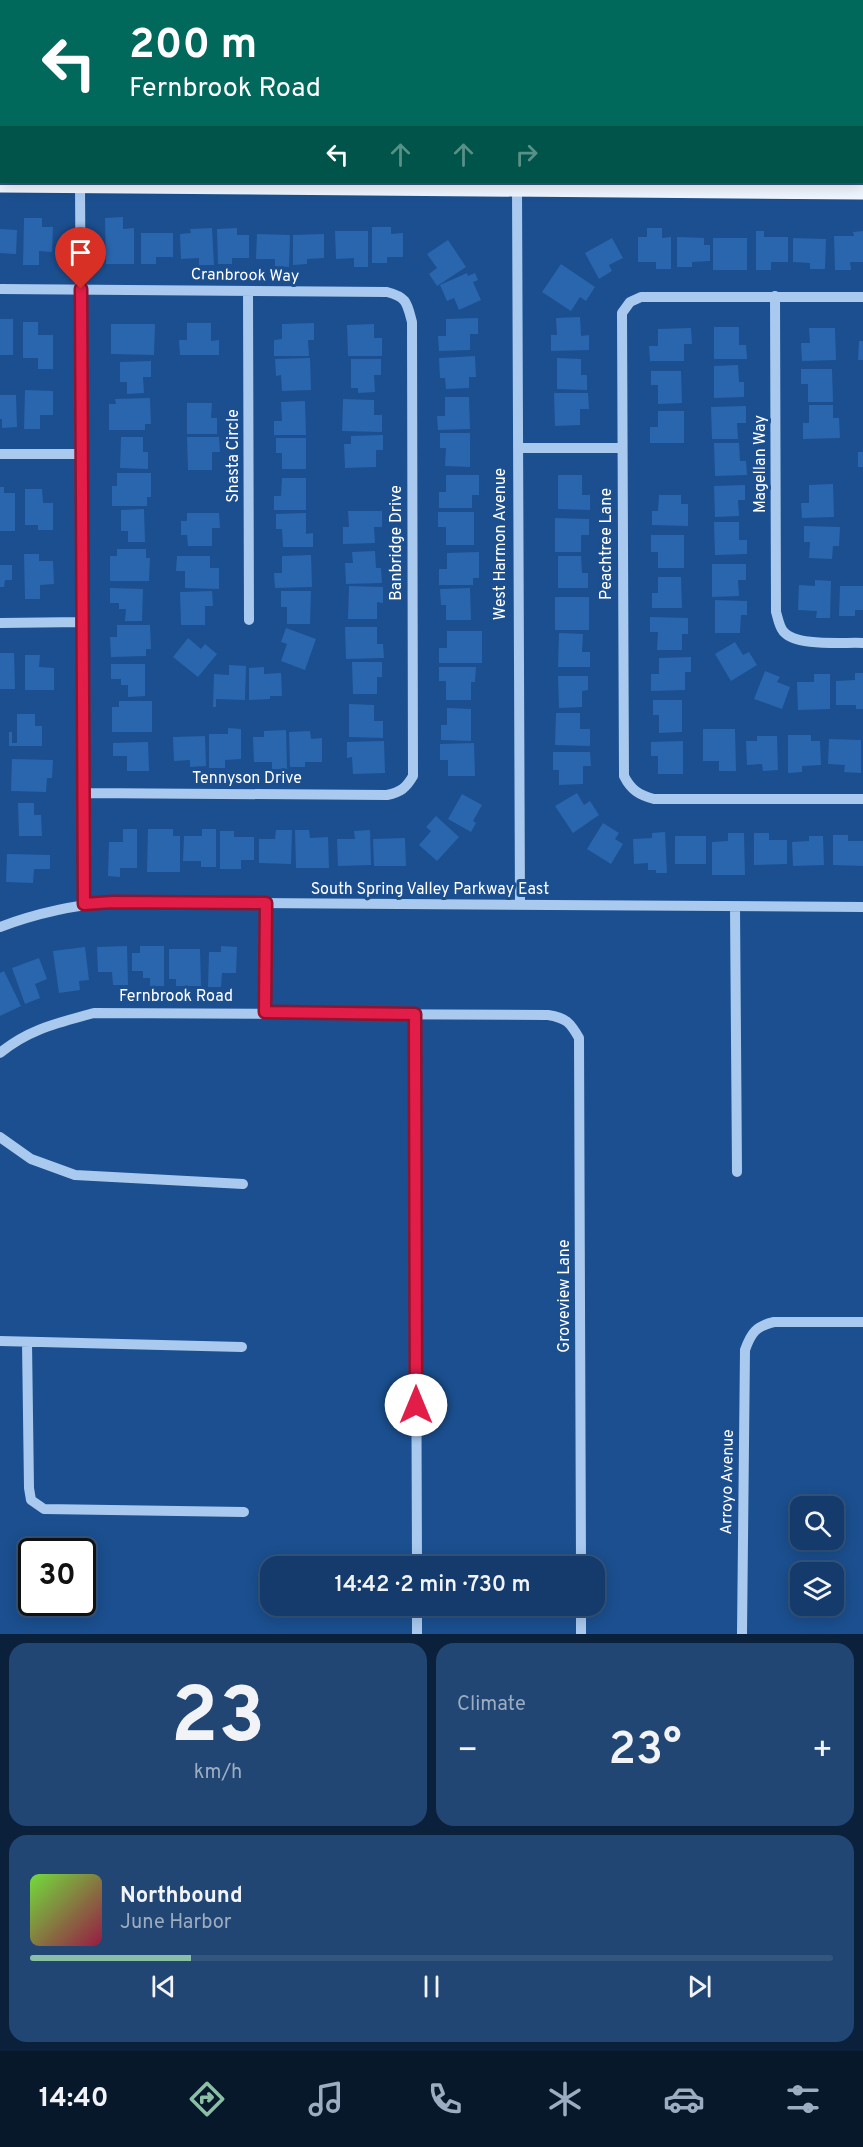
<!DOCTYPE html>
<html lang="en">
<head>
<meta charset="utf-8">
<style>
	body { margin:0; font-family:Overpass,sans-serif; background:#214673; color:#f1f3f6; height:100vh; display:flex; flex-direction:column; font-size:22px; white-space:nowrap }
	* { box-sizing:border-box; margin:0 }
	p { font-size:20px; color:#9dadc1 }
	.icon { flex:none; width:33px; height:33px; fill:none; stroke:currentColor; stroke-width:2; stroke-linecap:round; stroke-linejoin:round }
	.map { position:relative; height:1634px; overflow:hidden }
	.details { display:flex; flex-direction:column; gap:9px; padding:9px; background:#0b203b; flex:1 }
	.details>* { flex:none }
	.guide { position:absolute; left:0px; top:0px; width:864px; height:183px; box-shadow:0 3px 15px #0003,0 0 0 2px #33557e; background:#00695c; color:#fff; overflow:hidden }
	.buttons { position:absolute; left:790px; top:1496px; display:grid; gap:12px }
	.buttons a { display:grid; place-items:center; width:54px; height:54px; border-radius:12px; background:#143b6b; box-shadow:0 3px 15px #0003,0 0 0 2px #33557e; font-size:30px }
	.speed { position:absolute; left:18px; top:1538px; display:flex; gap:12px; font-size:30px; font-weight:700; text-align:center }
	.speed>* { display:grid; place-content:center; width:78px; height:78px; border-radius:50%; background:#143b6b; box-shadow:0 3px 15px #0003,0 0 0 2px #33557e; line-height:1 }
	.speed .limit { border:3px solid #111; border-radius:9px; background:#fff; color:#111 }
	.pin { position:absolute; display:grid; place-items:center; width:51px; height:51px; color:#fff; margin:-62px -26px; border-radius:50% 50% 50% 0; rotate:-45deg; box-shadow:0 0 6px #0007 }
	.pin .icon { rotate:45deg }
	.me { position:absolute; width:66px; margin:-33px; rotate:0deg; stroke-linejoin:round; filter:drop-shadow(0 0 4px #0008) }
	.turn { display:flex; align-items:center; gap:21px; height:126px; padding:0 30px; font-size:27px }
	.turn .icon { width:78px; height:78px; stroke-width:2.5 }
	.turn b { display:block; font-size:42px; line-height:51px }
	.lanes { display:flex; align-items:center; height:57px; padding:0 30px; background:#0003; justify-content:center; gap:30px; direction:ltr }
	.lanes .off { opacity:.35 }
	.big { font-size:45px; font-weight:600; line-height:1.1 }
	.details .card { flex:1; display:flex; flex-direction:column; justify-content:center; gap:9px; min-width:0; padding:0 21px; border-radius:18px; background:#214673 }
	.details .dial { align-items:center; gap:0 }
	.dial b { font-size:78px; line-height:1 }
	.song { display:flex; align-items:center; gap:18px }
	.cover { width:72px; height:72px; border-radius:9px; background:linear-gradient(135deg,hsl(100 70% 55%),hsl(340 70% 35%)) }
	.played { height:6px; border-radius:3px; background:linear-gradient(90deg,#8abfa5 20%,#33557e 20%) }
	.keys { display:flex; justify-content:space-around; direction:ltr }
	.heat { display:flex; justify-content:space-between; align-items:center; font-size:33px; direction:ltr }
	.details .tiles { flex:1; display:grid; gap:9px; grid-template-columns:1fr 1fr }
	.card:last-child { grid-column:span 2 }
	.trip { position:absolute; left:260px; top:1556px; width:345px; height:60px; border-radius:18px; background:#143b6b; box-shadow:0 3px 15px #0003,0 0 0 2px #33557e; font-weight:600; line-height:60px; text-align:center }
	.tabs { display:flex; height:96px; justify-content:space-around; align-items:center; background:#08182b; color:#9dadc1 }
	.tabs .icon { width:42px; height:42px }
	.tabs .current { color:#8abfa5 }
	.tabs b { font-size:27px; color:#f1f3f6 }
	.map>svg:first-child { display:block }
	.building { fill:#2a66ad }
	.lines { fill:none; stroke-linecap:round; stroke-linejoin:round }
	.minor { stroke:#a9c9ee; stroke-width:10 }
	.major { stroke:#f0f6ff; stroke-width:15 }
	.route-casing { stroke:#92132f; stroke-width:15 }
	.route { stroke:#e11d48; stroke-width:10 }
	.labels { text-anchor:middle; dominant-baseline:central; stroke-width:6; stroke-linejoin:round; paint-order:stroke }
	.street-label { font-size:16px; fill:#fff; stroke:#1b4f8f }
</style>
</head>
<body>
<div class="map">
<svg width="863" height="1634" viewBox="0 0 863 1634">
	<rect width="100%" height="100%" fill="#1b4f8f"/>
	<path class="building" d="M123,217V229L134,228V264H106L105,218Z
		M24,218H42V227H53L52,252L39,251V265H23Z
		M372,227H391V234L403,233V257H387V263H372Z
		M212,228L214,265H199V258L181,259L180,234L191,233L190,229Z
		M237,228V235H249V258H232V264H218L217,229Z
		M647,228H662V238L671,237V269H656V262H638V237H647Z
		M0,229L17,230L16,254L0,253Z
		M335,231H368V267H354V258L336,259Z
		M756,231H764V237H788V262H771V270H756Z
		M863,231V262H850L851,270H835L834,236H854L853,232Z
		M141,233H173V257H156V264H141Z
		M257,234L290,235L289,267L275,266V259H256Z
		M324,234V258L307,259V264L293,265V235Z
		M677,237L704,238V245H710V261L692,262V267H677Z
		M612,238L623,258L609,265L612,271L599,279L585,253Z
		M713,238H747V270H713Z
		M793,238L826,239L825,269H810V263L793,262Z
		M448,240L466,267L437,286L429,274L437,268L427,254Z
		M561,264L595,287L586,301L580,297L571,311L542,292Z
		M467,273L468,276L475,273L478,280L473,282L481,300L459,310L454,298L447,301L440,285Z
		M580,317L581,336L589,335V350L551,351V335H557L556,318Z
		M478,318V334H470V350L439,351L438,336H446V319Z
		M0,319H13V355H0Z
		M23,322H38V335H53V369H38V358H23Z
		M187,323H211V341L219,340V355H180L179,340H187Z
		M314,323V340H308L309,356H274V340L282,339V324Z
		M111,324H155L154,355L111,354Z
		M374,324V338H382V356H348L347,325Z
		M714,327H739V345H746L747,359H714Z
		M691,328L692,344H684V361H650L649,346H658V329Z
		M809,328H835L836,360L802,361L801,343H810Z
		M859,341H863V360H858Z
		M475,356L476,377H469V388L446,389L445,378H440L439,358Z
		M310,358L311,390L282,391L281,375L276,376L275,359Z
		M557,358L581,359V375H587V390L557,389Z
		M351,359H381V375H374L375,392L358,393V388H351Z
		M151,361V377H143L144,393L127,394V382H120V362Z
		M738,365L739,382H744V397L714,398V366Z
		M801,369H832L833,402H808V384H801Z
		M651,371H681L682,403L658,404V385H651Z
		M25,390L53,391V415H40V429H24Z
		M554,393H588L589,409H580V425L555,426Z
		M0,395H16L17,427L2,428V419H0Z
		M445,397H469L470,429L438,430L437,416H445Z
		M150,398L151,424H145V430H109V404H116L115,399Z
		M343,399L374,400V415H382V432L342,431Z
		M305,401L306,435H274V421H282L281,402Z
		M187,403H212L211,418H217V434H187Z
		M809,405H833V418H839L840,438L803,439V423H809Z
		M746,406V423H737L738,439H712L711,407Z
		M658,411H684V443H650V427H658Z
		M440,433H470V467L445,466L446,448H440Z
		M383,435V450H376V467L345,468L344,444H351V436Z
		M121,437H143V452H148V469L120,468Z
		M187,437H219L220,452H212V470H188Z
		M276,438H306V469H282V453H276Z
		M714,443H739L740,461H746L747,475L715,476Z
		M858,452H863V467H858Z
		M117,473H151V497H147V506H112V486H117Z
		M446,475H479V495H472V508H439V492H446Z
		M558,475H582V495H590V510L558,509Z
		M282,478H306V510H274V496H281Z
		M833,484L834,517L802,518L801,503H809V485Z
		M745,485V500H738L739,516L715,517L714,486Z
		M0,487H4V493H15V531H0Z
		M25,489H42L43,503H53V530H38V525H25Z
		M659,495H681V504H688V526L652,525V511H658Z
		M144,509L145,542H128V531H121V510Z
		M348,511H382V527H374L375,543L343,544V527H349Z
		M438,512H474V545H446V527H438Z
		M187,513H219L220,528H212V546H188L187,535H181V521H187Z
		M306,513V534L313,533V547H283L282,529H276V514Z
		M555,518L589,519V535H581V552H555Z
		M714,522H739V540H747V554L715,555Z
		M804,526L840,527L839,546H833L832,559L809,558L810,542H804Z
		M651,535H684V568H658V552H651Z
		M117,549H146V558H150L149,581H110V556H117Z
		M375,551L376,568H381L382,583L346,584L345,563H353L352,552Z
		M479,552V578H473V585H439V569H447V553Z
		M24,554H39V561H53L54,584L40,585V599H25Z
		M311,555L312,587L275,588L274,573H282V556Z
		M177,556H210V568H219V589L185,588V571H176Z
		M558,556H581L582,573H588V588H558Z
		M712,564H746V580H738L739,596L712,597Z
		M0,565H12V580H5L4,587H0Z
		M658,577H681L682,608H652V593H658Z
		M815,580L831,581L830,618H816L817,611L798,610L799,585L815,586Z
		M349,586L383,587V603L377,602V619H348Z
		M840,586H863V610H855V616H839Z
		M110,588L143,589L142,621H125L126,609H119V603H110Z
		M470,588L471,620H446V605H441L440,589Z
		M212,591L213,606H205V625H181L180,592Z
		M281,591H311L310,624H287V607H281Z
		M555,597H589V630H555Z
		M715,600L747,601V615H741L740,633H715Z
		M650,617L688,618V634H682V650H657L658,632H650Z
		M117,625H150L151,649H146V656L111,657L110,637H117Z
		M345,627H377V644H383L384,658L346,659Z
		M286,628L316,639L305,670L281,661L287,644L281,642Z
		M447,631H482V663H439V648H447Z
		M559,633L583,634L582,652H590V667H558Z
		M188,638L201,649L205,644L217,654L198,677L173,657Z
		M735,642L743,655L749,652L757,665L731,681L715,654Z
		M0,653H14L15,689H0Z
		M25,655H40L39,667L54,668V690H25Z
		M691,657V672H685V690L651,691V674H659V658Z
		M352,662H382V677H377V694H353Z
		M111,664H145V696L128,697V685H121V679H111Z
		M229,665L246,666L245,700L216,699V707H213L214,674L229,675Z
		M264,667V674L281,673L282,696H270V699L249,700V668Z
		M439,667H476L475,682H471V700H446V681H439Z
		M765,671L780,677L777,682L790,687L782,709L754,699Z
		M855,673H863V709H856V705H836V681L855,680Z
		M814,674H830V709L798,710L797,682H814Z
		M558,676H588V690L582,691V707L559,708Z
		M653,700H682V732L659,733V715H653Z
		M119,701H152V732H112V707H119Z
		M349,704L374,705V721H383V738L349,737Z
		M447,708L471,709V741L441,740V725H447Z
		M556,713H580V729H590V746L555,745Z
		M17,714H35V726H42V746H9V732H12V743H17Z
		M228,728L241,729V759L225,760V768H209V734H228Z
		M703,729H735L736,771H719V761H703Z
		M286,730L287,769H272V762H254L253,737H264V731Z
		M310,731L311,739L322,738V762H305V767H290L289,732Z
		M788,735H811V741H820L821,765L802,766V772L788,773Z
		M205,736L206,766L190,767V760L174,761L173,737Z
		M757,736H777L778,770L763,771L762,764L747,765L746,741H757Z
		M829,739L861,740V773L844,772L845,765L828,764Z
		M384,741L385,773L353,774L352,757L347,758V742Z
		M683,741V774H658V756H651V742Z
		M148,742L149,771H127V756H113V743Z
		M474,743L475,776H448V760H440V744Z
		M553,752H590L591,766H583V784L559,785V770H553Z
		M12,759L53,760L52,778H47L46,792L11,791Z
		M577,793L584,805L590,801L599,815L573,833L555,806Z
		M462,794L482,805L473,821L476,823L471,832L448,819Z
		M18,803H34V815H41L42,836H19Z
		M436,816L459,837L437,861L419,845L431,831L426,827Z
		M603,823L619,833L615,839L623,844L611,864L587,849Z
		M123,829H137V868H120V877L108,876L109,842H123Z
		M148,829H173V836H180V872H147Z
		M202,829H216V867H201V861H183L184,836H202Z
		M276,830H292L291,864L259,863V839H275Z
		M295,830H309L310,838L328,837L329,868H296Z
		M370,830L371,865L338,866L337,839H355L354,831Z
		M220,831H234V837H254V860H241V869H220Z
		M665,832L667,873H656V870H648V863L634,864L633,839L652,838V833Z
		M728,833H744L745,875H712V842L728,841Z
		M754,833H769V840H787V864L754,865Z
		M833,835H848V841H863V866L833,865Z
		M675,836H706V864H675Z
		M809,836H823L824,865L793,866L792,842L809,841Z
		M405,838L406,866H374L373,839Z
		M7,854L50,855V869H34L33,883L6,882Z
		M127,946L128,985H113L112,972H98L97,947Z
		M140,946H164V986H150V978H143V971H132V953H140Z
		M221,946L237,947L236,973H222L221,987H208L209,952H221Z
		M85,947L89,980L79,981L80,990L59,993L53,951Z
		M169,949H200L201,986H176V979H169Z
		M39,958L47,979L35,984L40,998L25,1004L12,968Z
		M4,971L21,1006L0,1016V973Z"/>
	<g class="lines">
		<path class="minor" d="M80,0V2
			M239,0V2
			M404,0V2
			M628,0V2
			M783,0V2
			M862,75H863
			M80,182L84,904
			M517,188L520,905
			M0,289L387,292C407,297 407,303 412,322L413,776C406,788 401,792 387,795L84,793
			M248,291L249,620
			M775,296L776,612C778,618 779,626 783,631C795,647 844,642 863,643
			M863,297H641L630,302L622,313L624,776C631,790 639,795 654,799H863
			M518,448H621
			M0,454H82
			M0,623L83,622
			M735,907L737,1172
			M0,927C37,913 74,905 113,902L863,907
			M265,1012L266,903
			M415,1014L417,1566
			M0,1053C29,1029 58,1023 94,1013L548,1015C566,1018 570,1022 579,1038L581,1566
			M0,1137L31,1159L75,1175L243,1184
			M0,1341L242,1347
			M27,1342L29,1488L31,1500L44,1509L244,1512
			M417,1605V1634
			M581,1605V1634
			M742,1634L745,1350C751,1333 756,1326 774,1322H863"/>
		<path class="major" d="M516,0V2
			M0,185L863,192"/>
	</g>
	<g class="lines">
		<g class="route-casing">
			<path id="route" d="M81,289L84,904L113,902L266,903L265,1012L415,1014L416,1405"/>
		</g>
		<use href="#route" class="route"/>
	</g>
	<g class="labels">
		<g class="street-label">
			<text transform="translate(245 276) rotate(1)">Cranbrook Way</text>
			<text transform="translate(234 456) rotate(-90)">Shasta Circle</text>
			<text transform="translate(761 464) rotate(-90)">Magellan Way</text>
			<text transform="translate(397 543) rotate(-90)">Banbridge Drive</text>
			<text transform="translate(501 544) rotate(-90)">West Harmon Avenue</text>
			<text transform="translate(607 544) rotate(-90)">Peachtree Lane</text>
			<text x="247" y="779">Tennyson Drive</text>
			<text x="430" y="890">South Spring Valley Parkway East</text>
			<text x="176" y="997">Fernbrook Road</text>
			<text transform="translate(565 1296) rotate(-90)">Groveview Lane</text>
			<text transform="translate(728 1482) rotate(-89)">Arroyo Avenue</text>
		</g>
	</g>
</svg>
<div class="buttons">
<a><svg class="icon" aria-label="search" viewBox="0 0 24 24"><circle cx="10" cy="10" r="6"/><path d="M15 15l6 6"/></svg></a>
<a><svg class="icon" aria-label="layers" viewBox="0 0 24 24"><path d="M12 4l9 5-9 5-9-5zM3 14l9 5 9-5"/></svg></a>
</div>
<div class="speed"><div class="limit">30</div></div>
<div class="pin" style="left:81px;top:289px;background:#d93025"><svg class="icon" aria-label="arrive" viewBox="0 0 24 24"><path d="M6 21V4h12l-3 4 3 4H6"/></svg></div>
<svg class="me" style="left:416px;top:1405px" viewBox="-20 -20 40 40"><circle r="19" fill="#fff"/><path d="M0-13L10 11 0 6-10 11z" fill="#e11d48"/></svg>
<div class="trip">14:42 · 2 min · 730 m</div>
<div class="guide">
<div class="turn"><svg class="icon" aria-label="left" viewBox="0 0 24 24"><path d="M17 20v-9H6M10 6l-5 5 5 5"/></svg><div><b>200 m</b>Fernbrook Road</div></div>
<div class="lanes"><svg class="icon" aria-label="left" viewBox="0 0 24 24"><path d="M17 20v-9H6M10 6l-5 5 5 5"/></svg><svg class="icon off" aria-label="ahead" viewBox="0 0 24 24"><path d="M12 20V5M6 11l6-6 6 6"/></svg><svg class="icon off" aria-label="ahead" viewBox="0 0 24 24"><path d="M12 20V5M6 11l6-6 6 6"/></svg><svg class="icon off" aria-label="right" viewBox="0 0 24 24"><path d="M7 20v-9h11M14 6l5 5-5 5"/></svg></div>
</div>
</div>
<section class="details">
<div class="tiles">
<div class="card dial"><b>23</b><p>km/h</p></div>
<div class="card"><p>Climate</p>
<div class="heat"><a>−</a><b class="big">23°</b><a>+</a></div>
</div>
<div class="card">
<div class="song"><i class="cover"></i><div><b>Northbound</b><p>June Harbor</p></div></div>
<div class="played"></div>
<div class="keys"><svg class="icon" aria-label="previous" viewBox="0 0 24 24"><path d="M18 5L8 12l10 7zM5 5v14"/></svg><svg class="icon" aria-label="pause" viewBox="0 0 24 24"><path d="M8 5v14M16 5v14"/></svg><svg class="icon" aria-label="next" viewBox="0 0 24 24"><path d="M6 5l10 7-10 7zM19 5v14"/></svg></div>
</div>
</div>
</section>
<nav class="tabs">
<b>14:40</b>
<svg class="icon current" aria-label="directions" viewBox="0 0 24 24"><path d="M12 3l9 9-9 9-9-9zM9 14v-3h6M13 9l2 2-2 2"/></svg>
<svg class="icon" aria-label="music" viewBox="0 0 24 24"><path d="M9 18V5l10-2v13"/><circle cx="6" cy="18" r="3"/><circle cx="16" cy="16" r="3"/></svg>
<svg class="icon" aria-label="phone" viewBox="0 0 24 24"><path d="M5 4h4l2 5-3 2q2 4 5 5l2-3 5 2v4C11 20 4 13 5 4z"/></svg>
<svg class="icon" aria-label="climate" viewBox="0 0 24 24"><path d="M12 3v18M4 7l16 10M4 17L20 7"/></svg>
<svg class="icon" aria-label="car" viewBox="0 0 24 24"><path d="M5 17H2v-5l4-1 3-4h7l3 4 3 1v5h-3M9 17h6M6 11h13"/><circle cx="7" cy="17" r="2"/><circle cx="17" cy="17" r="2"/></svg>
<svg class="icon" aria-label="filters" viewBox="0 0 24 24"><path d="M4 7h16M4 17h16"/><circle cx="9" cy="7" r="2"/><circle cx="15" cy="17" r="2"/></svg>
</nav>
</body>
</html>
